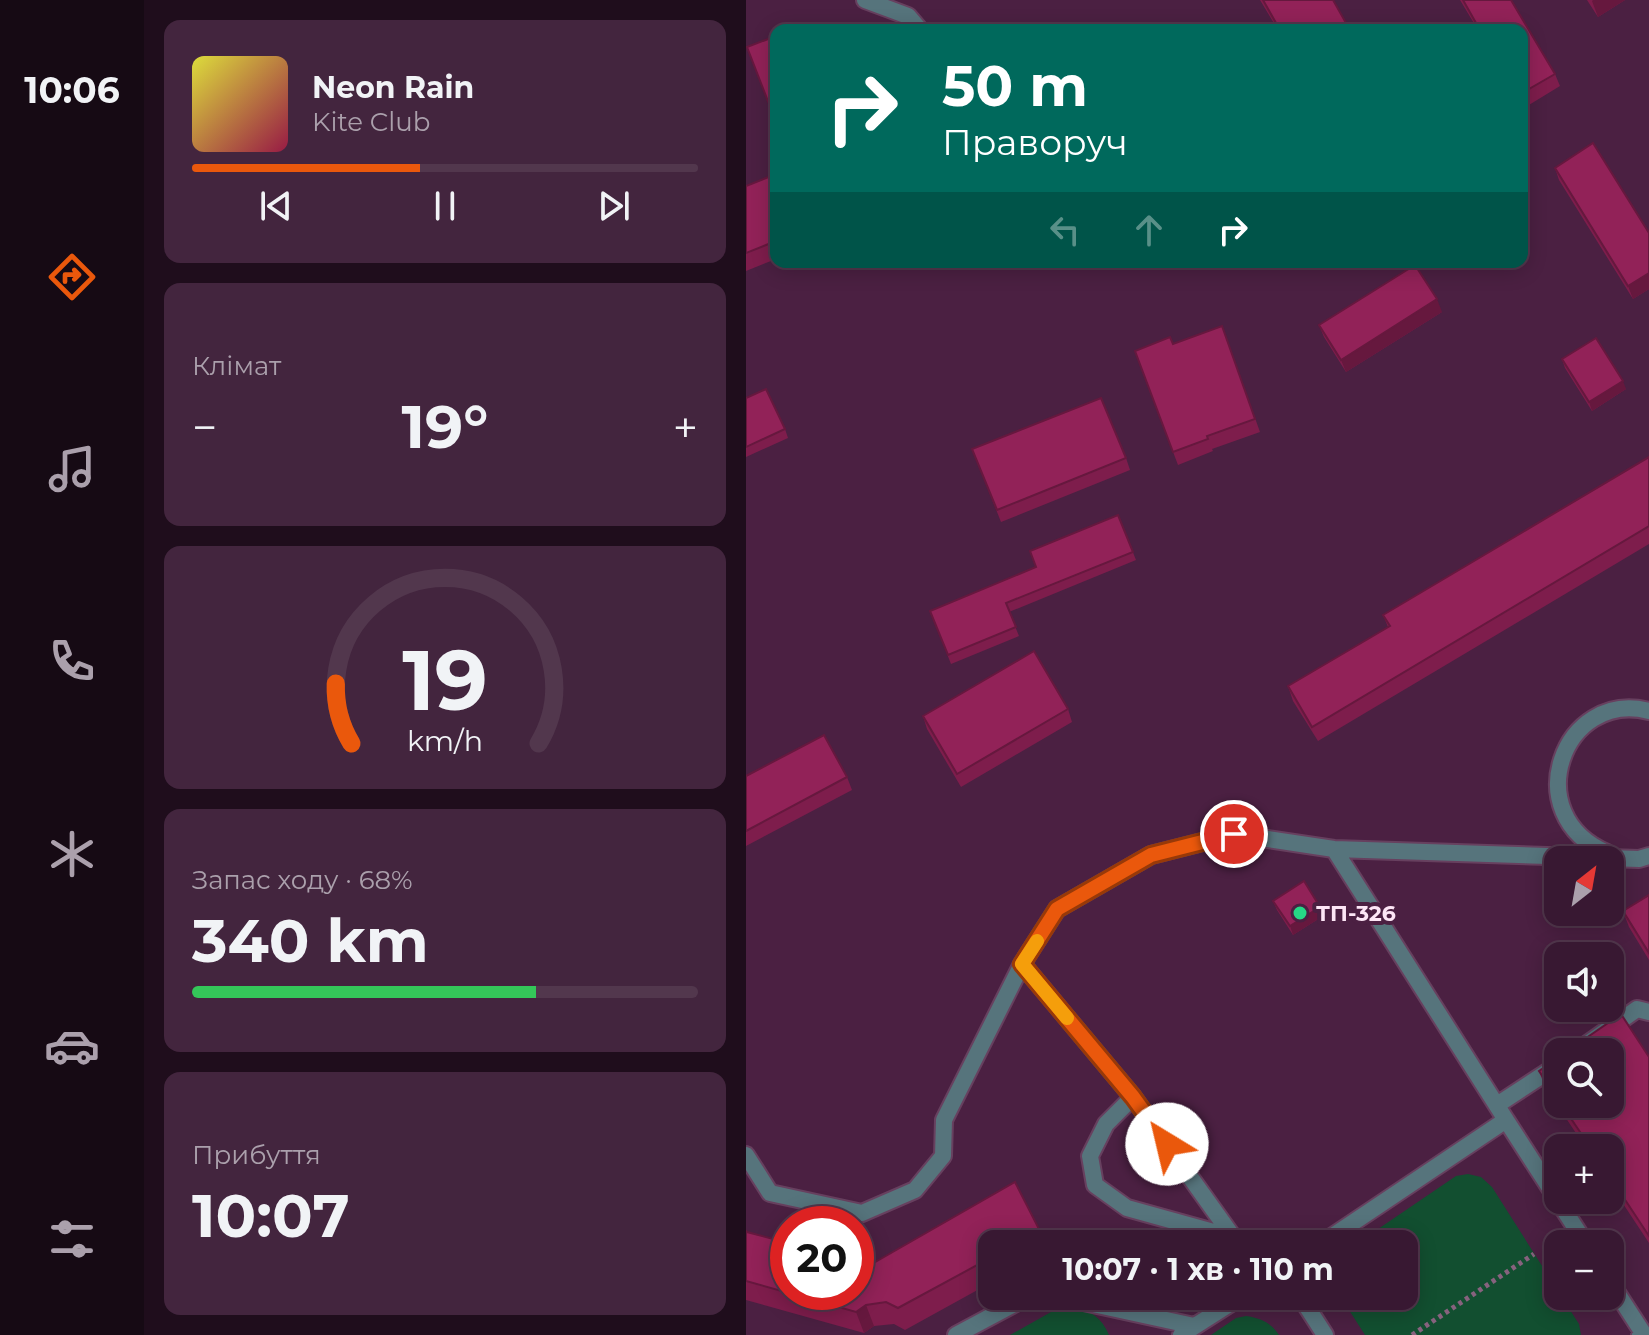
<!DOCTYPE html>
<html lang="uk">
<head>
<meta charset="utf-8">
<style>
	body { margin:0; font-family:Montserrat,sans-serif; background:#43253e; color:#f1f3f6; height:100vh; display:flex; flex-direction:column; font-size:30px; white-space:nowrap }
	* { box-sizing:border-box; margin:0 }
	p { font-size:26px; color:#aba0ac }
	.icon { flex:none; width:44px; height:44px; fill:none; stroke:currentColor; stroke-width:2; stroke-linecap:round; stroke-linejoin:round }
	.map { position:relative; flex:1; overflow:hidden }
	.drawer { display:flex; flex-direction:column; gap:20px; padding:20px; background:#1f0d1c; width:602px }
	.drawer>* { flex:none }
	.banner { position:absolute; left:24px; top:24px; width:758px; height:244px; border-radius:16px; box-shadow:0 4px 20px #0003,0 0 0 2px #52374d; background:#00695c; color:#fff; overflow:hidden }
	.needle { width:52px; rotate:31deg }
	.tools { position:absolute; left:798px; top:846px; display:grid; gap:16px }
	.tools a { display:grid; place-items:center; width:80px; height:80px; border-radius:16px; background:#381832; box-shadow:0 4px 20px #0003,0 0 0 2px #52374d; font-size:40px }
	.speed { position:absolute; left:24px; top:1206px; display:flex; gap:16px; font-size:40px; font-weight:700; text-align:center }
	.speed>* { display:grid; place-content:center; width:104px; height:104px; border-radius:50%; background:#381832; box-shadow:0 4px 20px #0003,0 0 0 2px #52374d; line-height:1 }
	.speed .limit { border:12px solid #d22; background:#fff; color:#111 }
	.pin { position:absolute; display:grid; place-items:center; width:68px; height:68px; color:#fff; margin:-34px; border:4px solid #fff; border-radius:50%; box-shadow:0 2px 8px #0007 }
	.me { position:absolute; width:88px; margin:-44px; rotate:324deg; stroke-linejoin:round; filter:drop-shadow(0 0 6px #0008) }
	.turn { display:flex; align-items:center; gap:28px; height:168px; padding:0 40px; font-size:36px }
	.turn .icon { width:104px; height:104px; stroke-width:2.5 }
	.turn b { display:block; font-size:56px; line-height:68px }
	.lanes { display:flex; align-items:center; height:76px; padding:0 40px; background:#0003; justify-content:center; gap:40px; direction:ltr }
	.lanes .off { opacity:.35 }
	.big { font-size:60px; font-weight:700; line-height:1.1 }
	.drawer .widget { flex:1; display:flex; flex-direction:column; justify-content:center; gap:12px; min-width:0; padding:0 28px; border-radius:16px; background:#43253e }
	.drawer .dial { align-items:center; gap:0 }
	.dial svg { height:208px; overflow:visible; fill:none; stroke:#52374d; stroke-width:7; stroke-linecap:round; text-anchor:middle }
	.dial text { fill:#f1f3f6; stroke:none }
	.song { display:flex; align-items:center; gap:24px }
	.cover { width:96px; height:96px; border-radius:12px; background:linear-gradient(135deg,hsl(60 70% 55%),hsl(340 70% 35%)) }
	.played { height:8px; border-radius:4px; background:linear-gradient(90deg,#ea580c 45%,#52374d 45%) }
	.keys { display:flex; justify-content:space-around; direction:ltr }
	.heat { display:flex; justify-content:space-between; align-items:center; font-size:44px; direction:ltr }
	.charge { height:12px; border-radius:6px; background:linear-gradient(90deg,#34c759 68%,#52374d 0) }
	.trip { position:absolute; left:232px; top:1230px; width:440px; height:80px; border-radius:16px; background:#381832; box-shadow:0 4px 20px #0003,0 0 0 2px #52374d; font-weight:700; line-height:80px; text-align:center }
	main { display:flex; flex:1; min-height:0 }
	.dock { display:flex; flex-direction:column; width:144px; justify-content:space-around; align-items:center; background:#160a14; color:#aba0ac }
	.dock .icon { width:56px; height:56px }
	.dock .current { color:#ea580c }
	.dock b { font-size:36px; color:#f1f3f6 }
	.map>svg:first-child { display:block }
	.green { fill:#124f30 }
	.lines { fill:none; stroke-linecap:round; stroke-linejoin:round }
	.lane-casing { stroke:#67405f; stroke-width:20 }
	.path { stroke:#87627e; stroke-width:5; stroke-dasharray:4 4; stroke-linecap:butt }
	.lane { stroke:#56747c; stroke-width:16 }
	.wall { fill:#7e1d4c }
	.shaded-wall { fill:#66183e }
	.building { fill:#922258; stroke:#66183e; stroke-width:2 }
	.route-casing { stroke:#983908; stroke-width:20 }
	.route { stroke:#ea580c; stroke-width:14 }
	.slow { stroke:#f59e0b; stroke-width:14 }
	.poi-dot { fill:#26d886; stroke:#4b2042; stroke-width:3 }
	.labels { text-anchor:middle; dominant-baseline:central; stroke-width:8; stroke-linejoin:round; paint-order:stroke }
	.poi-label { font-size:22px; font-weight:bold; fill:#fde6f6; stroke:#4b2042; text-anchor:start }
</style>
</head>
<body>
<main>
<nav class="dock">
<b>10:06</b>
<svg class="icon current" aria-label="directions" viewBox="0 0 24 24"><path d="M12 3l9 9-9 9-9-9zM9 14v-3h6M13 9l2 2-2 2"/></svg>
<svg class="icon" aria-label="music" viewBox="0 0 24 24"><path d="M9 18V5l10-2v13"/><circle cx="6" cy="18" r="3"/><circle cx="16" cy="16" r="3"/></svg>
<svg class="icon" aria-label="phone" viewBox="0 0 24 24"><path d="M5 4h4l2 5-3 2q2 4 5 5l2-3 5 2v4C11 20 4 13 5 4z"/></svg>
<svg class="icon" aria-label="climate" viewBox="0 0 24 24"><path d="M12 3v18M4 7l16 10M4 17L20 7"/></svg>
<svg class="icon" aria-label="car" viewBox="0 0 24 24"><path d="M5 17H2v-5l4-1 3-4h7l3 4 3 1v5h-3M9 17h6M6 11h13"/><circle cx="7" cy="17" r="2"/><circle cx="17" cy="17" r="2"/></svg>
<svg class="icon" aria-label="filters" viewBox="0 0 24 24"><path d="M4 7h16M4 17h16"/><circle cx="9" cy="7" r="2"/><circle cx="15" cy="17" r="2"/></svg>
</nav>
<section class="drawer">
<div class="widget">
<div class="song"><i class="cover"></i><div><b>Neon Rain</b><p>Kite Club</p></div></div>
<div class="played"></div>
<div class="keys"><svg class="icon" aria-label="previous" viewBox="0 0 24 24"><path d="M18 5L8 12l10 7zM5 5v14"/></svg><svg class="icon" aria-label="pause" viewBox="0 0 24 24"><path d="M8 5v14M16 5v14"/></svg><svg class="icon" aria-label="next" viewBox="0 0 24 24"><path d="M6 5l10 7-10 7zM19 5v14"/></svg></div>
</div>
<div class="widget"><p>Клімат</p>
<div class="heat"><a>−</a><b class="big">19°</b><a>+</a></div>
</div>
<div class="widget dial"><svg viewBox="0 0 100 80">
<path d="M14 69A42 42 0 1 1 86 69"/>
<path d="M14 69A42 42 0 0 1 8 46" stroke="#ea580c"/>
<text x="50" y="56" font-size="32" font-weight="700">19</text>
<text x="50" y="72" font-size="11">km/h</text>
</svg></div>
<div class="widget"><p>Запас ходу · 68%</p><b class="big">340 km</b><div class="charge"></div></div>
<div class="widget"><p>Прибуття</p><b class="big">10:07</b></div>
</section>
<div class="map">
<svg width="903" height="1335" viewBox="0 0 903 1335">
	<rect width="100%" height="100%" fill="#4b2042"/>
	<path class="green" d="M722,1174L735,1177L746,1187L812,1291V1296H815L833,1324L835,1335H619L594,1296H658V1244H610L710,1176Z
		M324,1306C343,1308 356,1318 363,1335H264L305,1312Z
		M500,1316C515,1318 525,1323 533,1335H465L490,1318Z"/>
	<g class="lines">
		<g class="lane-casing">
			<path id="lane" d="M119,0L162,16L174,30
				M588,849L760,1120
				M861,853C771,815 817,689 903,711
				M276,964L387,1097L492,1244
				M830,1052L891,1009L903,1012
				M387,1097L360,1124L344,1156L349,1185L381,1208L489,1238
				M751,1105L812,1065
				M0,1155L24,1193L116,1213L169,1190L197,1156L198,1120L276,964L311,909L405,855L488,834L588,849L893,859L903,856
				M575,1244L760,1120L840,1244
				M864,1282L897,1333L894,1335
				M310,1296L448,1326
				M554,1296L579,1335
				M210,1335L283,1296
				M435,1335L496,1296"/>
		</g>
		<path class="path" d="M666,1335L788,1254"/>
		<use href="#lane" class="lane"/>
	</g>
	<path class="wall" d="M514,0H587L604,30H532Z
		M714,0H765L809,74L814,86L778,108L776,105V30H732Z
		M841,0H879L852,17Z
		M809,168L903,233V289L887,299L813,180Z
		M30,174V259L0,271V186Z
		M696,312L600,372L578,337L573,325Z
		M476,326L514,432L466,449L467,451L432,465L389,351L427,344Z
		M816,359L880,389L846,411L819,368Z
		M0,398L39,429L42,438L0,457Z
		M226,449L380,458L384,470L255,522Z
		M903,457V544L572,741L547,701L542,686L642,627L637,615Z
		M372,515L390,560L263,612L273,636L205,664L184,611L290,567Z
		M322,709L326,722L215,787L181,729L177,716Z
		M0,776L101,777L106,790L0,846Z
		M903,895V960L883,927L877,911Z
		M527,901L577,916L547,935L531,910Z
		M903,1057V1243L864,1184V1148H840L799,1087L793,1071L812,1058V1104H864Z
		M0,1231L1,1232L124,1265L294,1231L298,1244H246V1282L159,1330L148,1324L128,1326L118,1333L0,1300Z"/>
	<path class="shaded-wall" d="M847,0H879L852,17L846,1Z
		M903,273V289L887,299L882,286Z
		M691,299L696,312L600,372L595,360Z
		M877,381L880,389L846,411L843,402Z
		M574,907L577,916L547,935L544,926Z
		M120,1305L128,1326L118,1333L110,1312Z"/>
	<path class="building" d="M517,0H587L604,30H534Z
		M717,0H765L809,74L776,93V30H734Z
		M30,36V122L1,47Z
		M847,143L903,233V273L882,286L809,168Z
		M30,174V241L0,253V186Z
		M669,265L691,299L595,360L573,325Z
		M476,326L509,419L461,436L462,439L427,452L389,351L424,337L427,344Z
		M850,338L877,381L843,402L816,359Z
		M20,389L39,429L0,447V398Z
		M355,398L380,458L251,510L226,449Z
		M903,457V526L566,727L542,686L644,626L637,615Z
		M372,515L387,552L260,603L270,627L202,655L184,611L290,567L284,551Z
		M288,651L322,709L211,774L177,716Z
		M78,735L101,777L0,831V776Z
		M558,881L574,907L544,926L527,901Z
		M903,895V953L877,911Z
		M875,1014L903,1057V1236L864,1177V1148H845L815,1104H864V1052H820Z
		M812,1058V1099L793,1071Z
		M269,1182L294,1231L269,1244H246V1257L152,1308L140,1302L120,1305L110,1312L0,1281V1231L1,1232L42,1243V1292H110V1261L124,1265Z"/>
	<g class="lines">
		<g class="route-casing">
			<path id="route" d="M421,1144L387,1097L276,964L311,909L405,855L488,834"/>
		</g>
		<use href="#route" class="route"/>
		<path class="slow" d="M291,941L276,964L321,1018"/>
	</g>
	<circle class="poi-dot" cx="554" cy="913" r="8"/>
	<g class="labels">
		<g class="poi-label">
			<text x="570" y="913">ТП-326</text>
		</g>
	</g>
</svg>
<div class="tools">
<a><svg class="needle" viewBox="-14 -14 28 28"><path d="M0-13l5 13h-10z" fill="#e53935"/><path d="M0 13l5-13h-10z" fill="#aba0ac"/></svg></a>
<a><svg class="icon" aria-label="sound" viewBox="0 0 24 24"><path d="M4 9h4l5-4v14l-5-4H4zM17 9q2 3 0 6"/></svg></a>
<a><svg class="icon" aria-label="search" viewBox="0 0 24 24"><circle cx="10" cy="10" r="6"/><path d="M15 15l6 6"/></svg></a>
<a>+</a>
<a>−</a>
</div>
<div class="speed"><div class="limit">20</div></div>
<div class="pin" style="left:488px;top:834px;background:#d93025"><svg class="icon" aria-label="arrive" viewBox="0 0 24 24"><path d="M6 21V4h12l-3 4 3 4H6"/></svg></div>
<svg class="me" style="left:421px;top:1144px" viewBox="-20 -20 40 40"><circle r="19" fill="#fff"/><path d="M0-13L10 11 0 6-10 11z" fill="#ea580c"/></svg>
<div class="trip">10:07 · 1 хв · 110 m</div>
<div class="banner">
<div class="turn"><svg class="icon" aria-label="right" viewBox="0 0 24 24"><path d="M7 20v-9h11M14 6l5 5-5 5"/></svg><div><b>50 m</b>Праворуч</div></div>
<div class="lanes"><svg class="icon off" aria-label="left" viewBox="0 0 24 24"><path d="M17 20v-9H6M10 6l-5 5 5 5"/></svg><svg class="icon off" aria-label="ahead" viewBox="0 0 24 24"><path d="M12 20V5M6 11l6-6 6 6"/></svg><svg class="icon" aria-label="right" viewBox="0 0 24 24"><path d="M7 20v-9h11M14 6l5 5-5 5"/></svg></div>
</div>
</div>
</main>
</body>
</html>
